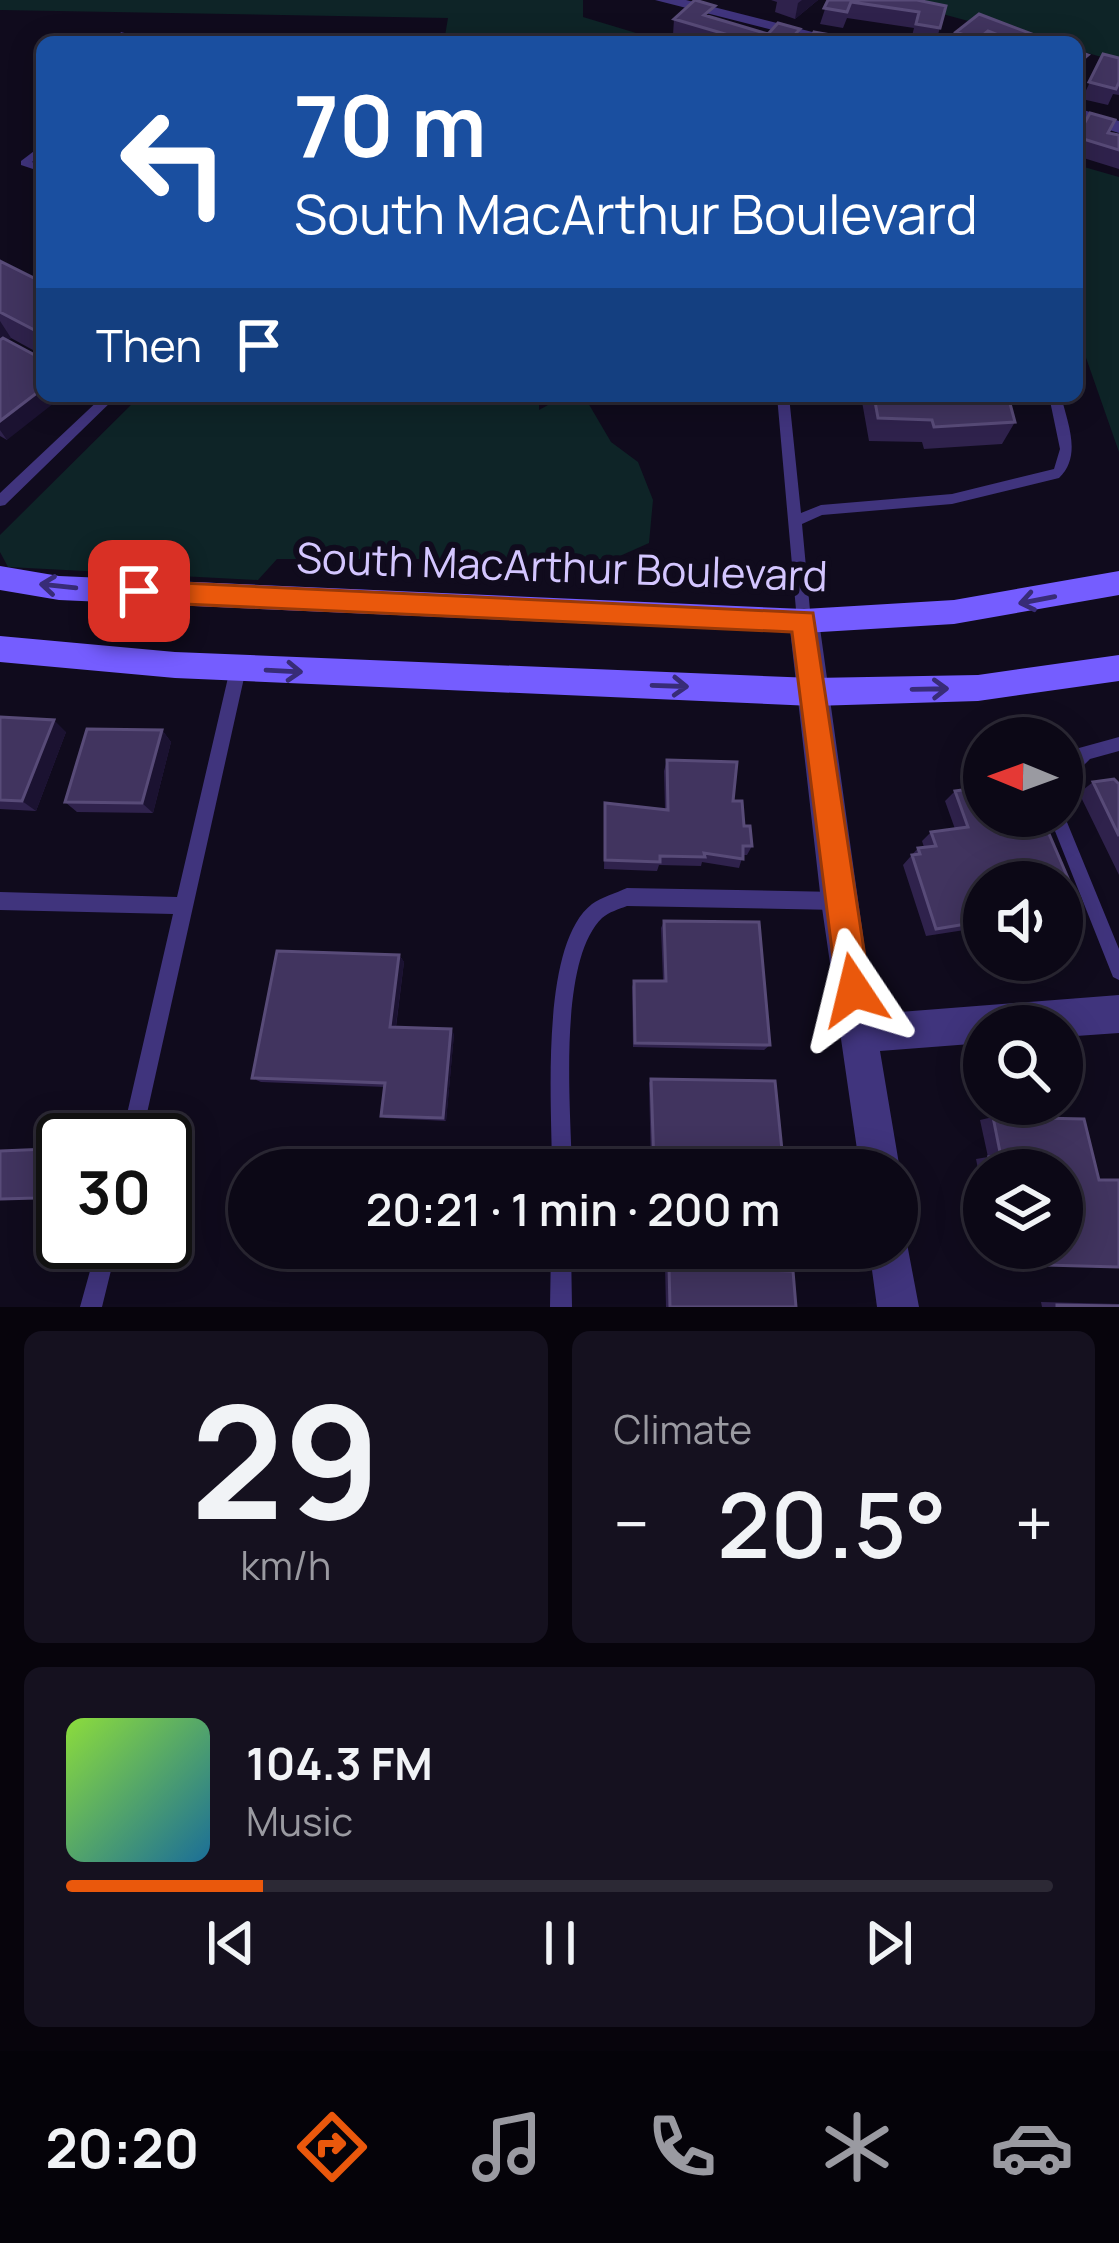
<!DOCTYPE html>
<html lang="en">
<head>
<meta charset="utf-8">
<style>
	body { margin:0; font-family:Manrope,sans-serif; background:#15111f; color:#f1f3f6; height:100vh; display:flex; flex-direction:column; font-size:45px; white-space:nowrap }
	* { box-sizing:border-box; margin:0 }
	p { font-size:39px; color:#9a9aa1 }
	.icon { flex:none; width:66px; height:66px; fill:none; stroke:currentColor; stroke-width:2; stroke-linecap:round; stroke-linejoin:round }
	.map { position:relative; height:1307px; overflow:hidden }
	.sheet { display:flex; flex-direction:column; gap:24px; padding:24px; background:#07040c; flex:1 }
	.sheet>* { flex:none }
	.hud { position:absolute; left:36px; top:36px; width:1047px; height:366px; border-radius:18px; box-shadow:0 6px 30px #0003,0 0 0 3px #2c2935; background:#1a4fa0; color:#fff; overflow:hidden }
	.needle { width:78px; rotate:271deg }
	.buttons { position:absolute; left:963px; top:717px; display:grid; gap:24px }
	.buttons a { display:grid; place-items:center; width:120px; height:120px; border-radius:50%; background:#0c0816; box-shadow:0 6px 30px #0003,0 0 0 3px #2c2935; font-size:60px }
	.speed { position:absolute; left:36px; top:1113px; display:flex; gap:24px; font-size:60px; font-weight:700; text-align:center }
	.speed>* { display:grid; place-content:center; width:156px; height:156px; border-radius:50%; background:#0c0816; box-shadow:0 6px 30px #0003,0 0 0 3px #2c2935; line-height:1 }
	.speed .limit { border:6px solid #111; border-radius:18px; background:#fff; color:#111 }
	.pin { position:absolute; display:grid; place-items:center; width:102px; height:102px; color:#fff; margin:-51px; border-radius:24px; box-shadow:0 6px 18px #0006 }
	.me { position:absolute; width:132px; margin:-66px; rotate:350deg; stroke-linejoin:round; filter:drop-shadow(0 0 9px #0008) }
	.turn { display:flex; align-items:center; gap:42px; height:252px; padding:0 60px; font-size:54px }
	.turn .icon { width:156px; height:156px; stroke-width:2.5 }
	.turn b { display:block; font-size:84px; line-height:102px }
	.then { display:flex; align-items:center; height:114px; padding:0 60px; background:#0003; gap:24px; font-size:45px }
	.big { font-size:90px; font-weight:600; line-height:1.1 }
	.sheet .tile { flex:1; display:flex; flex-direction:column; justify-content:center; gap:18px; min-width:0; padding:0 42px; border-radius:18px; background:#15111f }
	.sheet .dial { align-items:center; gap:0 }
	.dial b { font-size:156px; line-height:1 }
	.song { display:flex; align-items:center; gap:36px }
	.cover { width:144px; height:144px; border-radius:18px; background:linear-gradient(135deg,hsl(90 70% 55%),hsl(200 70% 35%)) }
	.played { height:12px; border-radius:6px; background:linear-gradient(90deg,#ea580c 20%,#2c2935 20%) }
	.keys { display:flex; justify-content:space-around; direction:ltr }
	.heat { display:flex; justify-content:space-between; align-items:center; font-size:66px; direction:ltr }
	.sheet .tiles { flex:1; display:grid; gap:24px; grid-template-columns:1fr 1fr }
	.tile:last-child { grid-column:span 2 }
	.trip { position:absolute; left:228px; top:1149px; width:690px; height:120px; border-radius:60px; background:#0c0816; box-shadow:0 6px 30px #0003,0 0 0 3px #2c2935; font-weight:600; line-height:120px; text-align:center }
	.dock { display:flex; height:192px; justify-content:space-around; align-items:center; background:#050309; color:#9a9aa1 }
	.dock .icon { width:84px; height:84px }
	.dock .on { color:#ea580c }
	.dock b { font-size:54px; color:#f1f3f6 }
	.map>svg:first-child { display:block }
	.green { fill:#0e2427 }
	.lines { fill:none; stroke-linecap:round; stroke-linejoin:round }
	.lane { fill:#40347d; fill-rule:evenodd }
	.street { fill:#40347d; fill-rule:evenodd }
	.secondary { fill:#755dff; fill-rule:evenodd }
	.wall { fill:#2f224c }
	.shaded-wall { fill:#1b1231 }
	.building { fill:#41345f; stroke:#584b78; stroke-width:3 }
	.oneway { stroke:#382c77 }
	.route { fill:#ea580c; stroke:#983908; stroke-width:3 }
	.labels { text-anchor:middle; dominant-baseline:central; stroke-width:12; stroke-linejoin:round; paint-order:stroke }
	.street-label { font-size:42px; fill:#d4c6ff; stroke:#100b1d }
</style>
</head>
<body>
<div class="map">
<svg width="1119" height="1307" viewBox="0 0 1119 1307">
	<rect width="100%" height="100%" fill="#100b1d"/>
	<path class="green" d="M0,0H583V17L666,42H444L448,18L0,10Z
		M891,0H1119V62L1077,50V42H1046Z
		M1077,165L1119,177V452L1077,332Z
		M140,396H539V410L564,396H584L611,442L638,462L653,500L649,543L613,559H277L258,580L8,567L0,552V535Z"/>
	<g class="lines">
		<path class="lane" d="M121,32L128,34L125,42H115Z
			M419,34L423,37V42H413L416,35Z
			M42,145V153L32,162L42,166V172L21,165V161Z
			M103,396H117L5,505L0,506V493Z
			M777,396H789L801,513L821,505L952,494L1054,469L1060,449L1049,396H1061C1068,424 1082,456 1059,478L952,504L822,515L802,524L811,621L809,625H799L797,621Z
			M238,662L243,664L246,669L141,1140H121L173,914L0,910V892L177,897L230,669L233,664Z
			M1119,737V751L1090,759L1068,781L1062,783V765L1079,748Z
			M1062,810L1119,949V980L1113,977L1049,816H1062Z
			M627,888L838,892L844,895L847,901L844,907L838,910L627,906C619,909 609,912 602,918C557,962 571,1110 572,1170H552C552,1108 539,945 592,904C602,897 616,893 627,888Z
			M98,1242H118L102,1307H80Z
			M551,1248H571L572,1307H550Z"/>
		<path class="street" d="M655,0H686L852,42H820Z
			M1077,108L1119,121V133L1077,120Z
			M804,609L814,612L819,621L874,1014L1119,995V1033L1062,1037V1026H984V1043L880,1051L900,1170L897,1177V1170H860L821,901L789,621L794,612Z
			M897,1230L905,1233L919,1307H877L869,1248H897Z"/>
		<path class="secondary" d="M0,566L59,576L804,609L954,600L1119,571V595L954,624L804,633L59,600L0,590Z
			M0,636L175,652L813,678L978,675L1119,655V681L978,701L813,706L175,678L0,662Z"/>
	</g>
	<path class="wall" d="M771,0H818L795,19L775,12L777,2Z
		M828,0L946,6L936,42H923L911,40L914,28L847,18L843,28L820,24Z
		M979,14L1053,42H952L956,32Z
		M713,18L768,34L800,29L797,42H695L673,35L674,19Z
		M1103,54L1119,58V95L1113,94L1108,105L1082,99Z
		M1108,133L1119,150V169L1077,156V137Z
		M0,261L40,281L42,280V355L11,338L8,340L7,440L0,436Z
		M861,396H874L1015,422L1002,444L924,449L922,442L869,441Z
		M0,717L66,732L36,811L0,809Z
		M162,730L171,742L153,813L77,812L65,802Z
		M667,760L733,801L752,846L747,855H743L739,868L702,862L701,866L659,865L657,871L604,869L605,803L665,809L664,771Z
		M1093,782L1119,784V875L1079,793Z
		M984,787V816H1012L1018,831L1046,827L1080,906L1062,915V882H984V927L926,936L903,865L918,848L924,847L922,841L931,832L955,829L945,801L955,791Z
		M664,921L770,1045L764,1050L633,1047L632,987L634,981H663L661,928Z
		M399,955L404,962L396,1027L454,1034L446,1121L386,1118L381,1116L385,1087L261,1082L252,1078Z
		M651,1079L784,1170H623L625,1165H651L649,1083Z
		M993,1117L1084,1119L1099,1180H1119V1267L996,1263L993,1248H1062V1170H984V1199L976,1159L988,1157L980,1120Z
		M665,1265L785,1269L793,1271L796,1307H666Z
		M1041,1302L1119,1304V1307H1042Z"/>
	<path class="shaded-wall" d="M802,0H818L795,19L798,3Z
		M1088,55L1081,71L1077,74V64Z
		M0,321L11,338L0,346Z
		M42,389V396H63L7,440L0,430V421Z
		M54,720L66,732L36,811L22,801Z
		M162,730L171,742L153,813L142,803Z
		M399,955L404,962L395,1032L390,1027Z
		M451,1029L454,1034L446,1121L443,1118Z
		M47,1149L62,1151L52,1199L36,1198Z"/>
	<path class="building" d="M695,0L715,6L704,15L768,34L778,23L800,29L788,42H752L674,19Z
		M828,0H917L946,6L940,28L916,24L919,12L851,2L847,12L824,8Z
		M979,14L1053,42H1016L988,31L977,40L956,32Z
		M814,32L836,36L834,42H809Z
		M1077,51L1088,55L1077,64Z
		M1103,54L1119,58V82L1116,89L1089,82Z
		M1090,113L1115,120L1108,133L1119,135V150L1077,137Z
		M0,261L40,281L42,280V334L0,312Z
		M3,338L42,359V389L0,421V340Z
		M874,396H1008L1015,422L934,427L932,420L878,418Z
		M0,717L54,720L22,801L0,800Z
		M87,729L162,730L142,803L65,802Z
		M667,760L737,762L733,801H742L744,826H750L752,846H743V859L704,853L705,857L660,856V862L605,860V803L668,810Z
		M1114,779L1119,784V836L1093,782Z
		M984,787V816H1012L1018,831L1046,827L1080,906L1062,909V882H984V921L936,929L912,855L920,854L918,848L936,846L931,832L968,827L955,791Z
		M664,921L759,922L770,1045L635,1043L634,981H666Z
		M277,951L399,955L390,1027L451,1029L443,1118L381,1116L385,1083L252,1078Z
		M651,1079L775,1081L784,1170H625V1165H654Z
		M993,1117L1084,1119L1099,1180H1119V1267L1010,1264L1007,1248H1062V1170H992L989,1157H1001Z
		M47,1149L36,1198L0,1199V1151Z
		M669,1267L793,1271L796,1307H670Z
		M1057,1305L1119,1306V1307H1057Z"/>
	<defs><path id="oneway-shaft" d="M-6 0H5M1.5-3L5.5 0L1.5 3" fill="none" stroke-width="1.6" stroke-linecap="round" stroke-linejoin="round" transform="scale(3)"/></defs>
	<g class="oneway">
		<use href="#oneway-shaft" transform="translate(58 586) rotate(-174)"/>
		<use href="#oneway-shaft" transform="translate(1037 600) rotate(169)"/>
		<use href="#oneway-shaft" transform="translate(284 671) rotate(3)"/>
		<use href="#oneway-shaft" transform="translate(670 686) rotate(2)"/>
		<use href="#oneway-shaft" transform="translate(930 689) rotate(-1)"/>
	</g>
	<path class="route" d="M139,581L813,613L870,990L865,1001L854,1006L842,1001L837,990L792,632L139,602L126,591Z"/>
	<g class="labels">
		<g class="street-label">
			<text transform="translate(562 566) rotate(2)">South MacArthur Boulevard</text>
		</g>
	</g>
</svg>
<div class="buttons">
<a><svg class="needle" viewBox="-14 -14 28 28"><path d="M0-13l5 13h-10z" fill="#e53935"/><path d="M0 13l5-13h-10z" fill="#9a9aa1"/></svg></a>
<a><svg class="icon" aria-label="sound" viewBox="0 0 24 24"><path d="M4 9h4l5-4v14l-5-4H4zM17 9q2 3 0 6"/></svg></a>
<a><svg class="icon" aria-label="search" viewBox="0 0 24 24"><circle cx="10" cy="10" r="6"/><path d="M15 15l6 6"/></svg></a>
<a><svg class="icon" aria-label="layers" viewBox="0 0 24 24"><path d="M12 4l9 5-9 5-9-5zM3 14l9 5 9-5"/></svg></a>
</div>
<div class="speed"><div class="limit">30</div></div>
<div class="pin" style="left:139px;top:591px;background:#d93025"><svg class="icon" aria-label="arrive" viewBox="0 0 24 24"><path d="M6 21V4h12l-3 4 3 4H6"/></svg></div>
<svg class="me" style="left:854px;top:990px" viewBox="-20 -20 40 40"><path d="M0-17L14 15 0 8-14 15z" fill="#ea580c" stroke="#fff" stroke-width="4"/></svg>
<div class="trip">20:21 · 1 min · 200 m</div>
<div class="hud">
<div class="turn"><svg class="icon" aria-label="left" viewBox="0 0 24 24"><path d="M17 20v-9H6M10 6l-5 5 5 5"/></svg><div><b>70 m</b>South MacArthur Boulevard</div></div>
<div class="then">Then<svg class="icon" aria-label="arrive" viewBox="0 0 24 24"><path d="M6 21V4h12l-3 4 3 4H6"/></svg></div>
</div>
</div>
<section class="sheet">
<div class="tiles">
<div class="tile dial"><b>29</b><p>km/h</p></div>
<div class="tile"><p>Climate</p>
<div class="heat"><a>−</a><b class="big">20.5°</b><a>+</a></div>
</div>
<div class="tile">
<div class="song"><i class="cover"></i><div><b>104.3 FM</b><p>Music</p></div></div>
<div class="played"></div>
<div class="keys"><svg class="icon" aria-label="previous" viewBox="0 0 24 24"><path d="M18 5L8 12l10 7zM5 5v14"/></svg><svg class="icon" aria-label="pause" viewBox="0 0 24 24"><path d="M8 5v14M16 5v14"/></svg><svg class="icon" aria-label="next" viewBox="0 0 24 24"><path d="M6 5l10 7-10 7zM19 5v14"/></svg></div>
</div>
</div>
</section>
<nav class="dock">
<b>20:20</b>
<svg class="icon on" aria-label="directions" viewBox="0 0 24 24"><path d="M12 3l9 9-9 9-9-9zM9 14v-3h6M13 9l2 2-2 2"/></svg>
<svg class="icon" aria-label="music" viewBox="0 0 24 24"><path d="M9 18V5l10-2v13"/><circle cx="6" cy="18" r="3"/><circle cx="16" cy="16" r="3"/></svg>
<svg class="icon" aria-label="phone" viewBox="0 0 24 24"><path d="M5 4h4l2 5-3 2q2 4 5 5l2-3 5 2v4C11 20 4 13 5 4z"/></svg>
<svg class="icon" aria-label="climate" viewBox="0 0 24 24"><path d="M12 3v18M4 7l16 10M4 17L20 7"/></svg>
<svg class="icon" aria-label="car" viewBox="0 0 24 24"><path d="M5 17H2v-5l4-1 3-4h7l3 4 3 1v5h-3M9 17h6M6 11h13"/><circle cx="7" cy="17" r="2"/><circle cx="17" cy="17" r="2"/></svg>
</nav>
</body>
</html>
